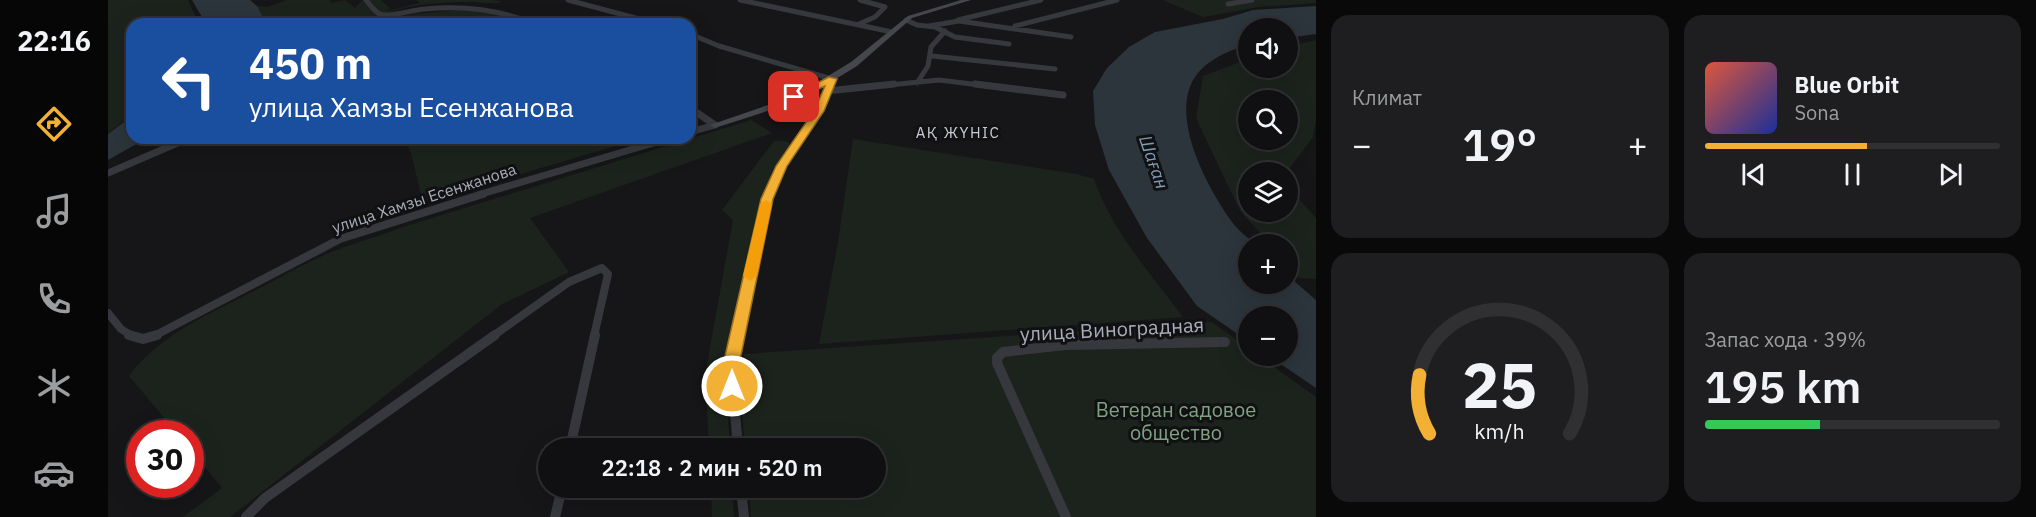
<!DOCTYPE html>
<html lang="ru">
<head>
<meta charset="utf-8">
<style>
	body { margin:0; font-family:"IBM Plex Sans",sans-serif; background:#1e1e20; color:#f1f3f6; height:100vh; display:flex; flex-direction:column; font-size:22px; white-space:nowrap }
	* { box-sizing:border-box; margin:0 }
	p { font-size:20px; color:#9c9d9f }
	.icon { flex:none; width:33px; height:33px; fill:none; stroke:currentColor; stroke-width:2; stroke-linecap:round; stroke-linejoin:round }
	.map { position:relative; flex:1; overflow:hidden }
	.side { display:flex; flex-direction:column; gap:15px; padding:15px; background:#09090a; width:720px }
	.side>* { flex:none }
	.guide { position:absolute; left:18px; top:18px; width:570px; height:126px; border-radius:18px; box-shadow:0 6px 24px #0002,0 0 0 2px #303032; background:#1a4fa0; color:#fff; overflow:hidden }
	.tools { position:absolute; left:1130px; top:18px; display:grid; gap:12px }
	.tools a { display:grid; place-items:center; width:60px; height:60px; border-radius:50%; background:#101012; box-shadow:0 6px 24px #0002,0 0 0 2px #303032; font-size:30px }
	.speed { position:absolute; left:18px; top:420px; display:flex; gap:12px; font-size:30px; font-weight:700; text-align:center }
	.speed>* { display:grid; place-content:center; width:78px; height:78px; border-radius:50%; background:#101012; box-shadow:0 6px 24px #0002,0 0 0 2px #303032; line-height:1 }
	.speed .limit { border:9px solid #d22; background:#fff; color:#111 }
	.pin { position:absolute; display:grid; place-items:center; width:51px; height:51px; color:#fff; margin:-26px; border-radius:12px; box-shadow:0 3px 9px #0006 }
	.me { position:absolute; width:66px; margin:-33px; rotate:0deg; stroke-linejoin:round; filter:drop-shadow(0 0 4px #0008) }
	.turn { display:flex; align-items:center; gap:21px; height:126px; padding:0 24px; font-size:27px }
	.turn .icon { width:78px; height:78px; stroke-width:2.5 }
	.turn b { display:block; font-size:42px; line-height:51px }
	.big { font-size:45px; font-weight:600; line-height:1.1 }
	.side .widget { flex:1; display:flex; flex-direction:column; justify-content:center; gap:9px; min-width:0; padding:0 21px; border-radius:18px; background:#1e1e20 }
	.side .dial { align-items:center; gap:0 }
	.dial svg { height:156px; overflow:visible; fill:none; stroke:#303032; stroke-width:7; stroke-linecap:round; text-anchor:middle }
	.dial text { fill:#f1f3f6; stroke:none }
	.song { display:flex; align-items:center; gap:18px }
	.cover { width:72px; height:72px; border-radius:9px; background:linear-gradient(135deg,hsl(10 70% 55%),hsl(230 70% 35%)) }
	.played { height:6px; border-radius:3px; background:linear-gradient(90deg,#f2b134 55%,#303032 55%) }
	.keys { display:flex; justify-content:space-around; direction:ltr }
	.heat { display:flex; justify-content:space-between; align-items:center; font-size:33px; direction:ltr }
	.charge { height:9px; border-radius:4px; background:linear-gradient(90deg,#34c759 39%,#303032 0) }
	.side .tiles { flex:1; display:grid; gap:15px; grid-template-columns:repeat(2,1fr) }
	.trip { position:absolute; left:430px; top:438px; width:348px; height:60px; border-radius:30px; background:#101012; box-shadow:0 6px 24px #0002,0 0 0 2px #303032; font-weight:600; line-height:60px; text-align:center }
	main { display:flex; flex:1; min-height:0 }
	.dock { display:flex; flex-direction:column; width:108px; justify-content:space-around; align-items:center; background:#060607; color:#9c9d9f }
	.dock .icon { width:42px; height:42px }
	.dock .active { color:#f2b134 }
	.dock b { font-size:27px; color:#f1f3f6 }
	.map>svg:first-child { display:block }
	.green { fill:#1c231d; fill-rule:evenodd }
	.water { fill:#2c353c }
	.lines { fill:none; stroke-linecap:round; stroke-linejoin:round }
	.street-far3 { stroke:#37383d; stroke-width:5 }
	.street-far2 { stroke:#37383d; stroke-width:7 }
	.street-far1 { stroke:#37383d; stroke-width:8 }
	.street { stroke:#37383d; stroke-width:10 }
	.secondary { fill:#45474d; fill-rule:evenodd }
	.route { fill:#f2b134; stroke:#9d7322; stroke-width:1.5 }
	.slow { fill:#f59e0b }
	.labels { text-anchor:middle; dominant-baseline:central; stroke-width:6; stroke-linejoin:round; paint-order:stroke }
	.far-neighbourhood-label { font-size:15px; letter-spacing:1.5px; fill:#c9ccd4; stroke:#111113 }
	.street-label { font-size:16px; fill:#a8adb8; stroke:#111113 }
	.water-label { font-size:18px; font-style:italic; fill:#7f9bb3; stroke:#111113 }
	.near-street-label { font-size:20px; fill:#a8adb8; stroke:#111113 }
	.near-park-label { font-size:20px; fill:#7fa381; stroke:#111113 }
</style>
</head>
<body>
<main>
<nav class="dock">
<b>22:16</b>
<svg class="icon active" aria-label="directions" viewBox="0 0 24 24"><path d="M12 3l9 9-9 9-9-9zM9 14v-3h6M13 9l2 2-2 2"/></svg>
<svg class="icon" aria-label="music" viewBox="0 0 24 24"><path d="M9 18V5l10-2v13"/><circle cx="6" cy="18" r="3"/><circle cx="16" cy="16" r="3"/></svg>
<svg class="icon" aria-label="phone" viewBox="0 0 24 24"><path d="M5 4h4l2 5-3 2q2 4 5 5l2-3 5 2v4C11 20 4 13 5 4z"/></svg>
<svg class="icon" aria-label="climate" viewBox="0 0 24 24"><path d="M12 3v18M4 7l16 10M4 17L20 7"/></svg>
<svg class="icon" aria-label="car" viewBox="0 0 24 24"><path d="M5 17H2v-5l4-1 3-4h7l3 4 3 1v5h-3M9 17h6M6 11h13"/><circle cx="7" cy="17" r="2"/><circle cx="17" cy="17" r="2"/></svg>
</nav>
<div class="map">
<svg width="1208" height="517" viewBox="0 0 1208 517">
	<rect width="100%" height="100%" fill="#161618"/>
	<path class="green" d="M0,0H80L91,24H24V114L0,133Z
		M179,0H222L224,3L237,0L247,8L255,0H273L282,8L279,11L311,3L309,0H384L395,2C384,5 374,2 362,2C336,2 293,4 270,18C329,14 361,0 418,24H198L199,21C184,15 171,24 156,24L149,6L159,7Z
		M1055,0H1208V3L1151,7L1095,17Z
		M1208,40V121L1205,137L1179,172H1140V212H1179V186L1208,218V279L1191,278L1179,264V244H1162L1132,211L1088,118L1095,76L1140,59V68H1179V47ZM1140,100H1179V140H1140Z
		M643,120L664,133L422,218L461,272L394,304L122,517H75L114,488L83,450L82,434L69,433L21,376C53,333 106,312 152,288C179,274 206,258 234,248C255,240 275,235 295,227Z
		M296,138H534L315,203L303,153Z
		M745,139L968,174L986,179C1004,231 1042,273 1075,317L711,344L730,242Z
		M666,141H678L683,145L664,170L643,243L617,365L622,448H601L597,375L625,220L614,210Z
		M1104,322L1140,348V356H1151L1208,397V517H643L641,488H768V448H637L630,367L633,358H636V354Z
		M603,488H624L626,517H604Z"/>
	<path class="water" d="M84,0H142L149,6L157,21L156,24H98Z
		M1208,6V34L1179,38V28H1140V45C1119,51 1095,61 1084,82C1064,122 1100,189 1124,222C1130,230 1139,237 1147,244H1140V284H1179V275L1208,300V388L1161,356H1179V316H1140V341L1089,306L1039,238L1001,170L987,125L985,91L999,68L1021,47L1047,32L1115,19L1145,10Z
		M24,116V138H39L0,160V134Z"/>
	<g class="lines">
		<path class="street-far3" d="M258,0C263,6 268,14 275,15C288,16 304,10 317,9C357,5 391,10 428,24
			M460,0L550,24
			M632,0L784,32
			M1120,4L1144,0
			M798,20L809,25L827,27L847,37L901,44
			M850,20L933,0
			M751,24L767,17L777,7L752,0
			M821,26L851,21L963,37
			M907,26L1009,0
			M582,34L611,46L724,79L721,86
			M824,56L947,69
			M809,83L820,66L823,47L837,31
			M771,86L831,80L880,86"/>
		<path class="street-far2" d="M867,84L955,95
			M719,91L786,84
			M582,108L607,125
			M582,132L607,125
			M0,173L81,138
			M370,195L562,138
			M660,195L667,178L711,111L722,84"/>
		<path class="street-far1" d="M0,313L13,329L24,336
			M46,336L232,239L375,194
			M385,336L461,282L494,268L500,274L486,336
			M629,336L661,194"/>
		<path class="street" d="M21,335L35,339L49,335
			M630,335L623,365L630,448
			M462,448L487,335
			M633,488L636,517
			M138,517L157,498L387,335
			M447,517L454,488
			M958,517L889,363V358L895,352L957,345L1117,342"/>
		<path class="secondary" d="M853,0H863L804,18L749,66L708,91L669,108L610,127L607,128L602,125L663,104L702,87L743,62L800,16Z"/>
	</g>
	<path class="route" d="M721,77L729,79L716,111L679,166L665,199L631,365L633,386L630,390L624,392L619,390L615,365L653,199L668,166L706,111L717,86L689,99L681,97Z"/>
	<path class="slow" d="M658,200L664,204L649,276L642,281L635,276L652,204Z"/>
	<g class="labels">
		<g class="far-neighbourhood-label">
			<text x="850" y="132">АҚ ЖҮНІС</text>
		</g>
		<g class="street-label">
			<text transform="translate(316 198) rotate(-18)">улица Хамзы Есенжанова</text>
		</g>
		<g class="water-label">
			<text transform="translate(1046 162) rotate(71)">Шаған</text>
		</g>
		<g class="near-street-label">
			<text transform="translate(1004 329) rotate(-3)">улица Виноградная</text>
		</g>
		<g class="near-park-label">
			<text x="1068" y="409">Ветеран садовое<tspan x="1068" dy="23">общество</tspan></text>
		</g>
	</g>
</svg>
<div class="tools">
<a><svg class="icon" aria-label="sound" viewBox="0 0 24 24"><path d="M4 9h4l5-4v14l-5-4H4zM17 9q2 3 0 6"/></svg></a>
<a><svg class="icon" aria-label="search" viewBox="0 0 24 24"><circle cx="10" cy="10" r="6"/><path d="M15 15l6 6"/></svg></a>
<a><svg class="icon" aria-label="layers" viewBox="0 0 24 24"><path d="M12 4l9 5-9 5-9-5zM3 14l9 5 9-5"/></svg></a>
<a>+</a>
<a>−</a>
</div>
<div class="speed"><div class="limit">30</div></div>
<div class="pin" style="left:686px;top:97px;background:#d93025"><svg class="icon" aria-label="arrive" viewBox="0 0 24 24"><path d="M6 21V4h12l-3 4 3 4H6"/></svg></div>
<svg class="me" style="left:624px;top:386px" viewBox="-20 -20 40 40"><circle r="17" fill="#f2b134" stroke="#fff" stroke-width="3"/><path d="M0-11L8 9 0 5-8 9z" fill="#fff"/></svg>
<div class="trip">22:18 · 2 мин · 520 m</div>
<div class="guide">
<div class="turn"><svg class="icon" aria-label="left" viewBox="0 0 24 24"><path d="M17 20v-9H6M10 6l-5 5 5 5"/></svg><div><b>450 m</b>улица Хамзы Есенжанова</div></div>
</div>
</div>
<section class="side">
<div class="tiles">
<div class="widget"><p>Климат</p>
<div class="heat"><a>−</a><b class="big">19°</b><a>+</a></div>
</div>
<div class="widget">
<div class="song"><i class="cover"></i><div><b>Blue Orbit</b><p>Sona</p></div></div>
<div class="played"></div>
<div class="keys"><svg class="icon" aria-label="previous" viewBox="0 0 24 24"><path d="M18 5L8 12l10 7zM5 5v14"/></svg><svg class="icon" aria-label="pause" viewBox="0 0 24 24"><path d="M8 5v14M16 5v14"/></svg><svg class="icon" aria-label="next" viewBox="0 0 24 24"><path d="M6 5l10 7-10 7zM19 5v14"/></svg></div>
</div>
<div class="widget dial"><svg viewBox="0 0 100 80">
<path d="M14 69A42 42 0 1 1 86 69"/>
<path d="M14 69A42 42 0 0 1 9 39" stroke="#f2b134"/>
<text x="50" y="56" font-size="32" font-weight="700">25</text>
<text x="50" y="72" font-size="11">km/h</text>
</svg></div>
<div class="widget"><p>Запас хода · 39%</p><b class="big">195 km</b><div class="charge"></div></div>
</div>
</section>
</main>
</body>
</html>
